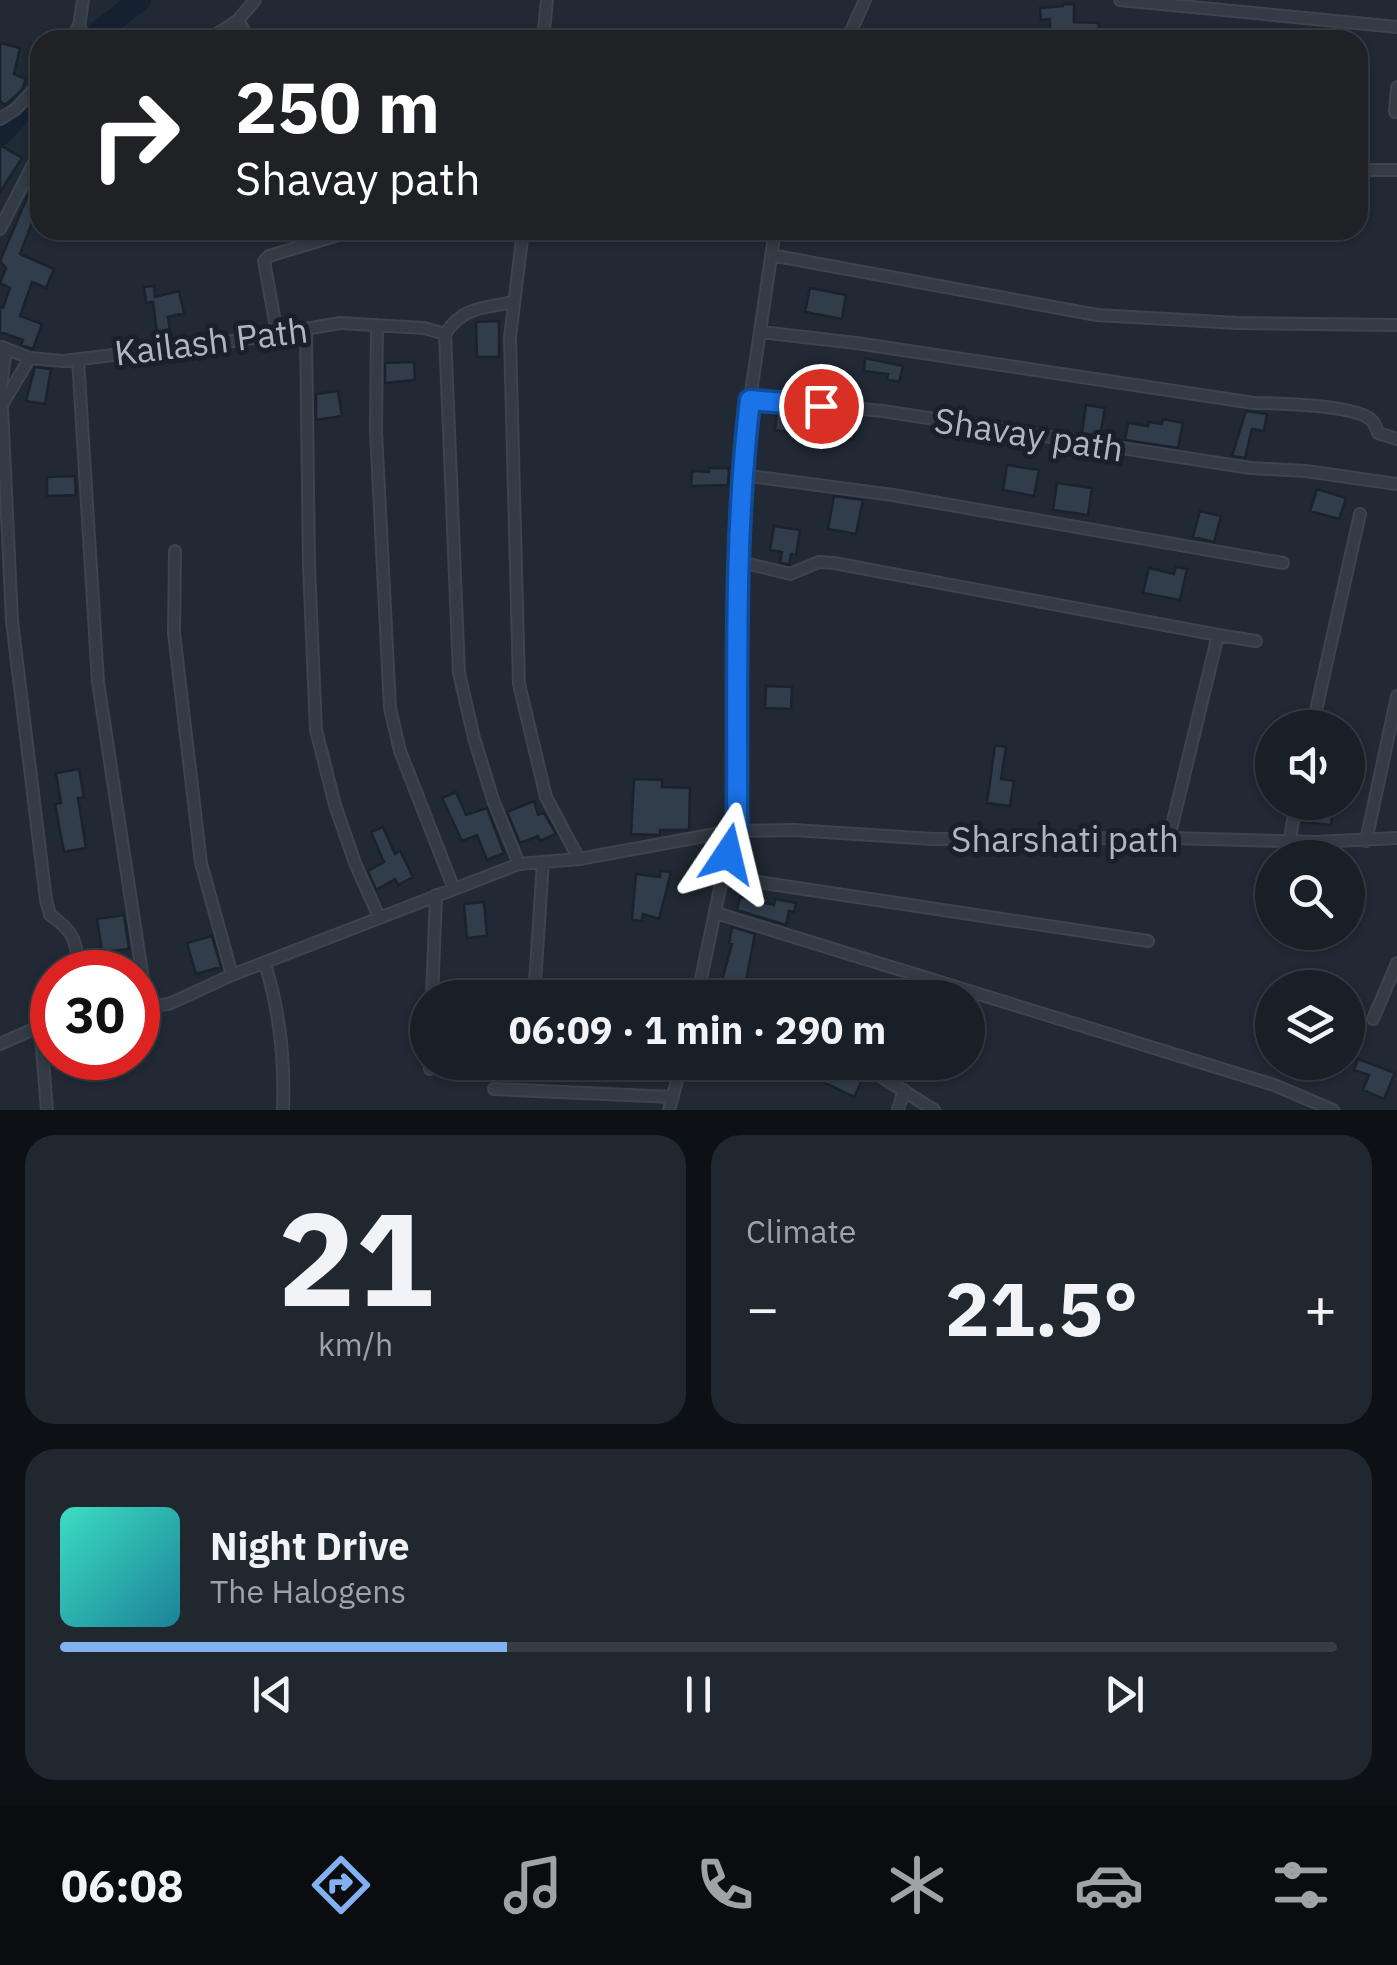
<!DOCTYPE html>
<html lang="en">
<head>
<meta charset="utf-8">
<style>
	body { margin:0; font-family:"IBM Plex Sans",sans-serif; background:#21272f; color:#f1f3f6; height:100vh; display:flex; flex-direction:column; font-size:38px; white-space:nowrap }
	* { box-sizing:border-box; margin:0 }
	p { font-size:32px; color:#9fa2a7 }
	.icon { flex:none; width:55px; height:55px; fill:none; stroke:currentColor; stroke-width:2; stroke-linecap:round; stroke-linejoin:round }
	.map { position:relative; height:1110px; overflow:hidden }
	.panel { display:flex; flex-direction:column; gap:25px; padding:25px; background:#0d1115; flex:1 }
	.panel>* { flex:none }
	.top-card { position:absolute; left:30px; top:30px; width:1338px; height:210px; border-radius:30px; box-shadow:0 2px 8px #0004,0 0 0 2px #363d44; background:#202124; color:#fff; overflow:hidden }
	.tools { position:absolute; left:1255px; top:710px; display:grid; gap:20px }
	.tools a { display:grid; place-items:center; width:110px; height:110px; border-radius:50%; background:#181f27; box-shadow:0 2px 8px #0004,0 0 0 2px #363d44; font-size:50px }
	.speed { position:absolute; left:30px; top:950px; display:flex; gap:20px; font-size:50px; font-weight:700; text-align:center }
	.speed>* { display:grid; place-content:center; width:130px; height:130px; border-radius:50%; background:#181f27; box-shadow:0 2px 8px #0004,0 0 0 2px #363d44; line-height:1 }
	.speed .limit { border:15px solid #d22; background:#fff; color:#111 }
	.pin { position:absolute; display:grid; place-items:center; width:85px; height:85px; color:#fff; margin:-42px; border:5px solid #fff; border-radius:50%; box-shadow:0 2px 10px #0007 }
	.me { position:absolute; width:110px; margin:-55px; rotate:10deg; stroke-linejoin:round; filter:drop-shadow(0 0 8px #0008) }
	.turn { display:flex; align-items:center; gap:35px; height:210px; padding:0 40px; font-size:45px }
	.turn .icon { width:130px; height:130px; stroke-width:2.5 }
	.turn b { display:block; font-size:70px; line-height:85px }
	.big { font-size:75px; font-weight:800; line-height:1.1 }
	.panel .widget { flex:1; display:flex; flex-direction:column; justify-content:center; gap:15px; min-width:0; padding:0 35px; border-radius:30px; background:#21272f }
	.panel .dial { align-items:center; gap:0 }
	.dial b { font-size:130px; line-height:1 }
	.song { display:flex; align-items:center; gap:30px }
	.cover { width:120px; height:120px; border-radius:15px; background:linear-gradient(135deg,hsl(170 70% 55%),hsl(190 70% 35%)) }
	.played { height:10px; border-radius:5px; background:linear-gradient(90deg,#83b0f1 35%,#363d44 35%) }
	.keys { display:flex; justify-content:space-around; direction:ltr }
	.heat { display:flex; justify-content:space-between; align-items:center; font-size:55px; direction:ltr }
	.panel .tiles { flex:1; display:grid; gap:25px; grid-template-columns:1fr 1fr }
	.widget:last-child { grid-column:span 2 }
	.trip { position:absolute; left:410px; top:980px; width:575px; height:100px; border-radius:50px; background:#181f27; box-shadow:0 2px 8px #0004,0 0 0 2px #363d44; font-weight:800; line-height:100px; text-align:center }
	.tab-bar { display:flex; height:160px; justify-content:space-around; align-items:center; background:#0a0c10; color:#9fa2a7 }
	.tab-bar .icon { width:70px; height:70px }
	.tab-bar .current { color:#83b0f1 }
	.tab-bar b { font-size:45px; color:#f1f3f6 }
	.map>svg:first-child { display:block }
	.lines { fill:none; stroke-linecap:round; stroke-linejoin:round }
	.river { stroke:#152131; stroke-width:22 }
	.building { fill:#323d4b; stroke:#1b222b; stroke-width:2.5 }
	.minor-casing { stroke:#3d444f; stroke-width:14 }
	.tertiary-casing { stroke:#3d444f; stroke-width:15 }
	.minor { stroke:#333b45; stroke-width:10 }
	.tertiary { stroke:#333b45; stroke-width:11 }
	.route-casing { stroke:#114b97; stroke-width:25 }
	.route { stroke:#1a73e8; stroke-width:18 }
	.labels { text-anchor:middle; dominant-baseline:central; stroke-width:10; stroke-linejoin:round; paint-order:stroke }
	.street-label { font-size:35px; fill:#adb6c2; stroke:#192029 }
</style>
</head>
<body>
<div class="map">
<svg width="1397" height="1110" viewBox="0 0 1397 1110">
	<rect width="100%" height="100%" fill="#202934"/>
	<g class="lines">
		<path class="river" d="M93,36L140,0
			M0,135L40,93"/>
	</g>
	<path class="building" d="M1063,4H1074V22L1099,23L1098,35L1050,37V19L1041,20L1040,8L1063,6Z
		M0,43L20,48L14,74L26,79L22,90L5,105L0,101Z
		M0,145L22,158L0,192Z
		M34,181L40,184V202L20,254L54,269L46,288L32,282L20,316L42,324L33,349L21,345L23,340L0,332V307L3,308L10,288L0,283L6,268L0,261Z
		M154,286L155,297L179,291L184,313L168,317L171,339L158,341L153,302L146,303L144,287Z
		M810,288L846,295L842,319L805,312Z
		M499,321V357H477L476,322Z
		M865,358L903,366L899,382L887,379L888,374L864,371Z
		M414,362L415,380L385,383V363Z
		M35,367L51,369L45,404L26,401Z
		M338,391L342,416L316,420V394Z
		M1086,405L1105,408L1100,436L1082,433Z
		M777,410L817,414L816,419L837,423L838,416L857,419L853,440L815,431V436L775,430Z
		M1246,411L1267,414L1264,431L1252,429L1245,458L1232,456Z
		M1163,419L1183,423L1178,448L1125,440L1128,423L1148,426L1149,422L1162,424Z
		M1007,465L1039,470L1034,496L1003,490Z
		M709,468H729L728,485L691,486L692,471L709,472Z
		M75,476L76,495L47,496V477Z
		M1057,483L1092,488L1088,515L1053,510Z
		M1317,489L1346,498L1339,519L1310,511Z
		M834,496L863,500L856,534L828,529Z
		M1200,511L1221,516L1214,542L1193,537Z
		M774,526L800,530L796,555L791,554L789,565L780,562L782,552L770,550Z
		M1176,567L1187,569L1180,600L1143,593L1149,568L1174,574Z
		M766,686L792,687L791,709L765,708Z
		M995,745L1006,747L1001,779L1014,781L1010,806L987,803Z
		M79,769L84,797L78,798L86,848L64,852L55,804L61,803L56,773Z
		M634,779L662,780V787L690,788L689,830H660V835L631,834Z
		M456,792L466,815L487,808L504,853L487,860L477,835L462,841L442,798Z
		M534,801L538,815L544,813L556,834L540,841L538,836L520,843L507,812Z
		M1305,802H1333L1331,825L1302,822Z
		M383,827L395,854L400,851L413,877L398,885L395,879L376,890L368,871L384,862L371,832Z
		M660,871L671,872L659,919L643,914L642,921L632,920L636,874L660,877Z
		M740,897L774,905L775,899L796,903L794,912L789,911L786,925L737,910Z
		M484,902L487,936L467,938L464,904Z
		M124,915L129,949L102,952L97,919Z
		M732,927L755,934L745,986L722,980L732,944L729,943Z
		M212,936L221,967L196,974L187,943Z
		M1358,1059L1395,1073L1384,1099L1363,1090L1369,1075L1354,1070Z
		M835,1062L864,1076L854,1097L825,1083Z"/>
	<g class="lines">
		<g class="minor-casing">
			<path id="minor" d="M1120,0L1397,27
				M238,20L250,40
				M69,40L79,26L83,0
				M208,40L238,20L255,0
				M543,40L547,0
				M847,40L865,0
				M1395,112L1397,87
				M0,119L16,109L40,83
				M1358,170H1397
				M0,229L40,151
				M523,230L510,338L519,684L546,797L579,859
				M771,255L1097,315L1238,323L1397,325
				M513,302C484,308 462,307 445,334L459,673L474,738L493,800L519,864
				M377,325L376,431L390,708L400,751L454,889
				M306,329L309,567L316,730L335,805L355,863L379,917
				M761,332L856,343L1254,403C1277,403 1353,405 1370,419C1375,423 1376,427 1378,433L1397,439
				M277,333L264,261L269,256L355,230
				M2,347L30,358L63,361L241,340L340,323L424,328L445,334
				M6,349L1,386L12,621L46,900L50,915C76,932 76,943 80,972
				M78,359L98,682L147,1006
				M750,399L883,411L1251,468L1306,471L1397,484
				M3,403L30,358
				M742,475L893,495L1283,563
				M175,551L174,633L201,863L232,975
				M737,561L790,574L819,562L834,563L1218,635L1169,838
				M1218,635L1256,641
				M1312,728L1360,514
				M1290,839L1296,802
				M1366,841L1397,696
				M725,877L1148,941
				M716,913L1274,1085L1333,1110
				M265,964C280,1012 285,1060 283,1110
				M432,998L436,895
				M534,998L543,862
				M697,998L732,831L737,827L739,508L750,399L775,230
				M138,1007L169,1004L232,975L519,864L579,859L732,831L794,830L933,839L1169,838L1315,842L1397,838
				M1373,1019L1397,963
				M40,1024L47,1110
				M0,1044L52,1021
				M858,1062L934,1110
				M430,1069V1062
				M494,1089L673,1097
				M669,1110L682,1062
				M898,1110L904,1090"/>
		</g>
		<g class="tertiary-casing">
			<path id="tertiary" d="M79,26L84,40"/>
		</g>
		<use href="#minor" class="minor"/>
		<use href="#tertiary" class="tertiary"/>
	</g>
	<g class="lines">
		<g class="route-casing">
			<path id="route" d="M728,854L732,831L737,827C738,684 733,541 750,400L821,406"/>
		</g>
		<use href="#route" class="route"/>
	</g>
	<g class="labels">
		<g class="street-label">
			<text transform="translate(211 341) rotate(-7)">Kailash Path</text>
			<text transform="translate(1029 434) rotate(9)">Shavay path</text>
			<text x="1065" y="839">Sharshati path</text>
		</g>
	</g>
</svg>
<div class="tools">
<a><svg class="icon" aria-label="sound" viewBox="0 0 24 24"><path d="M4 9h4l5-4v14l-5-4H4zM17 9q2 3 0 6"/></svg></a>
<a><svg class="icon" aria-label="search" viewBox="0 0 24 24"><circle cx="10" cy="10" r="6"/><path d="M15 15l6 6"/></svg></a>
<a><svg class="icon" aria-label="layers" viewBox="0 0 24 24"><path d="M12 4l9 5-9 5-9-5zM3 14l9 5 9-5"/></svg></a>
</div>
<div class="speed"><div class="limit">30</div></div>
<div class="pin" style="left:821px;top:406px;background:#d93025"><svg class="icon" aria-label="arrive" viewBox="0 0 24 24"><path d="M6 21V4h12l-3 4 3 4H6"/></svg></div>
<svg class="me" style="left:728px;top:854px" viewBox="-20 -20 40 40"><path d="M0-17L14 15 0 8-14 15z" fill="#1a73e8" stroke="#fff" stroke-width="4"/></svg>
<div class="trip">06:09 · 1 min · 290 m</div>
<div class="top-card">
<div class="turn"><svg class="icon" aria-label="right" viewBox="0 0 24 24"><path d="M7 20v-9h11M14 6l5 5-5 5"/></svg><div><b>250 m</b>Shavay path</div></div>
</div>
</div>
<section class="panel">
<div class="tiles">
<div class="widget dial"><b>21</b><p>km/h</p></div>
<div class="widget"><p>Climate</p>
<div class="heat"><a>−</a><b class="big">21.5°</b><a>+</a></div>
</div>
<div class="widget">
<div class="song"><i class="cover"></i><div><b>Night Drive</b><p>The Halogens</p></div></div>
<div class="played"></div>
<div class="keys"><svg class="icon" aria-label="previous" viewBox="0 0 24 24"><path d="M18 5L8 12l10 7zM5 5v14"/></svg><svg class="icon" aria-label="pause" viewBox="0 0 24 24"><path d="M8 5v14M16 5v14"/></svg><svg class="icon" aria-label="next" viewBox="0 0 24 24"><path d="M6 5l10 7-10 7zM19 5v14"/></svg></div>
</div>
</div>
</section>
<nav class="tab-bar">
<b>06:08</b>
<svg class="icon current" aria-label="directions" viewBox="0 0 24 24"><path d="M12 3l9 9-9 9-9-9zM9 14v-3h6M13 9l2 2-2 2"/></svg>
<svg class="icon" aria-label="music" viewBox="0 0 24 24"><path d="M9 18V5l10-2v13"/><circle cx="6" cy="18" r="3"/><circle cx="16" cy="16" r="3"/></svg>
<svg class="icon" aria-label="phone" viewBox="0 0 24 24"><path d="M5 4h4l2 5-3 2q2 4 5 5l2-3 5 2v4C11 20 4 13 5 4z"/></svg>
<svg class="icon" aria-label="climate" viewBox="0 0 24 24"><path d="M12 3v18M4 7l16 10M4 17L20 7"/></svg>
<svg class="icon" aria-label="car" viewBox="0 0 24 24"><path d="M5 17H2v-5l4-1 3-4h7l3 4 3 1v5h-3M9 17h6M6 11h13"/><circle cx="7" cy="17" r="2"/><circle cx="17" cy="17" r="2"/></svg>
<svg class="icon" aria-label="filters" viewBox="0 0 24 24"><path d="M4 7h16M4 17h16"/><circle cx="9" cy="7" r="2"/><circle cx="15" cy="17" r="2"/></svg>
</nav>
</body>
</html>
